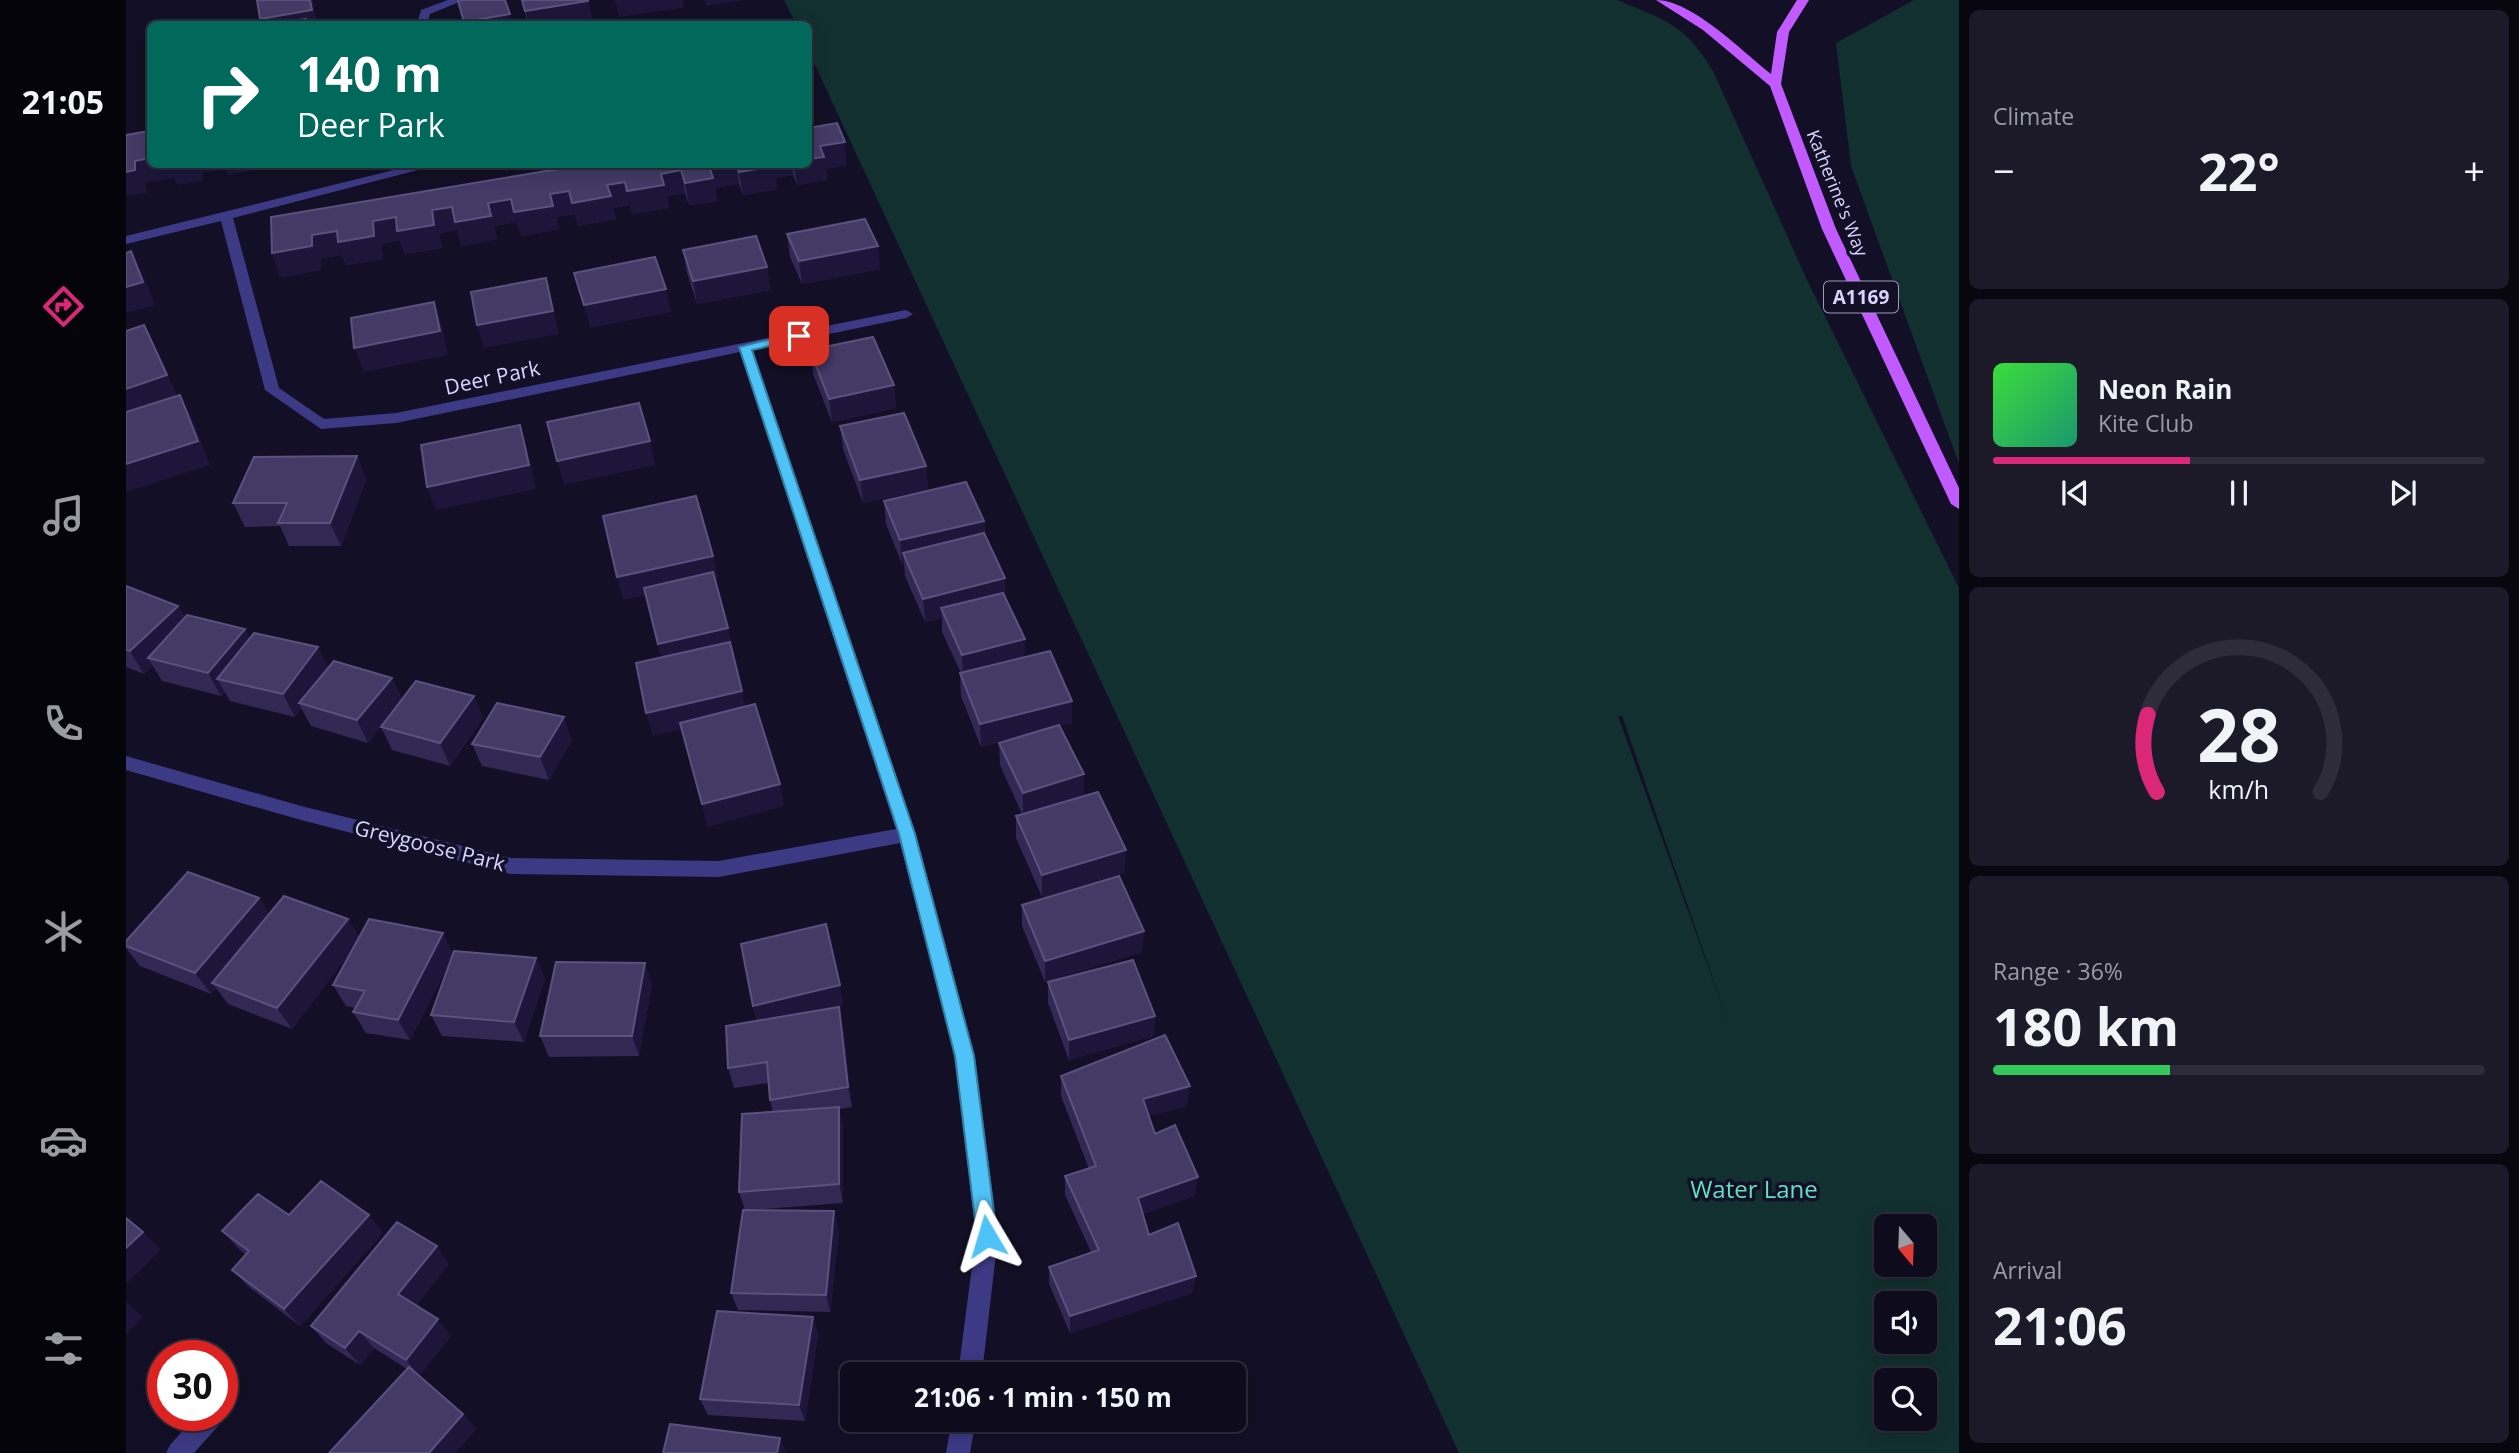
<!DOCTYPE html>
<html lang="en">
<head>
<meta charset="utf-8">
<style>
	body { margin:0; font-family:"Open Sans",sans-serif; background:#1c1929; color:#f1f3f6; height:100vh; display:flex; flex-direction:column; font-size:26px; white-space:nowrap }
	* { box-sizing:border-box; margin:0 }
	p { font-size:23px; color:#9b9ba3 }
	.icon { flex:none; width:38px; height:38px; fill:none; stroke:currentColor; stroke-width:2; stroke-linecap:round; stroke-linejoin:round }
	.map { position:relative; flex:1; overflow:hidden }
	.panel { display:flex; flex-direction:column; gap:10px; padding:10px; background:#08060f; width:560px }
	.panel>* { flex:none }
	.hud { position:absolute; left:21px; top:21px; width:665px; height:147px; border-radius:10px; box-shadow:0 4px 18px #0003,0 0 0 2px #2e2b3b; background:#00695c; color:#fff; overflow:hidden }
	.needle { width:46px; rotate:161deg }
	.buttons { position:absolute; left:1748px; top:1214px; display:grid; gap:14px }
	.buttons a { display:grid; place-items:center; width:63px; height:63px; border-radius:10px; background:#0e0b1c; box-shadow:0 4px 18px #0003,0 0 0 2px #2e2b3b; font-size:35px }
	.speed { position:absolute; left:21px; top:1340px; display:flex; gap:14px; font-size:35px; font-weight:700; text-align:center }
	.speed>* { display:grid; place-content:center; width:91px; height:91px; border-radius:50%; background:#0e0b1c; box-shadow:0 4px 18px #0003,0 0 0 2px #2e2b3b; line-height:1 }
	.speed .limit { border:10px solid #d22; background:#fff; color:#111 }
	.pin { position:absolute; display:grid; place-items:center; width:60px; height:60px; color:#fff; margin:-30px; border-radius:14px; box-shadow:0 4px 10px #0006 }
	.me { position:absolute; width:77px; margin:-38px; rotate:353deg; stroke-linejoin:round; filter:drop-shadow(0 0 5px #0008) }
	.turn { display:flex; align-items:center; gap:24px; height:147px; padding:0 35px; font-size:32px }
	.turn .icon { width:91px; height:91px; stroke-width:2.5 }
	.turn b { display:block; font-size:49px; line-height:60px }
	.big { font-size:52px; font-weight:700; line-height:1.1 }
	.panel .tile { flex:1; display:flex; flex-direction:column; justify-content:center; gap:10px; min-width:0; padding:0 24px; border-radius:10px; background:#1c1929 }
	.panel .dial { align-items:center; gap:0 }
	.dial svg { height:182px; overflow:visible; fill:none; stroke:#2e2b3b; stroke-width:7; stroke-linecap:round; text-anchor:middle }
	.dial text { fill:#f1f3f6; stroke:none }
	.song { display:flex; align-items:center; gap:21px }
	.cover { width:84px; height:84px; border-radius:10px; background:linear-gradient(135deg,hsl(120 70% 55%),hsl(160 70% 35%)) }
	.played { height:7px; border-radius:4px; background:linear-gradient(90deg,#db2777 40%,#2e2b3b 40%) }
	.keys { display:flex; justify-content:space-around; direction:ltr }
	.heat { display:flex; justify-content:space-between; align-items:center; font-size:38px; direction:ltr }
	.charge { height:10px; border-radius:5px; background:linear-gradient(90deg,#34c759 36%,#2e2b3b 0) }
	.trip { position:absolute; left:714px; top:1362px; width:406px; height:70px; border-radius:10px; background:#0e0b1c; box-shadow:0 4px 18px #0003,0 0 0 2px #2e2b3b; font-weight:700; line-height:70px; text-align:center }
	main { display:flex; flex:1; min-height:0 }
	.tab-bar { display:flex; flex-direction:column; width:126px; justify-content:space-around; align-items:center; background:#06040b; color:#9b9ba3 }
	.tab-bar .icon { width:49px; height:49px }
	.tab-bar .current { color:#db2777 }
	.tab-bar b { font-size:32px; color:#f1f3f6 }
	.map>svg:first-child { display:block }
	.green { fill:#12302f; fill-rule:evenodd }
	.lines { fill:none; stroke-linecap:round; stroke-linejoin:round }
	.minor { fill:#3d3a85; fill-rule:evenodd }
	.primary { fill:#c25bff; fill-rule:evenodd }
	.wall { fill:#312854 }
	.shaded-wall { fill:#1d163a }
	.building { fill:#433a66; stroke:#5a527e; stroke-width:2 }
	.route { fill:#4fc3f7; stroke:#337fa1; stroke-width:2 }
	.labels { text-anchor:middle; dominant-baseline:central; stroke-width:7; stroke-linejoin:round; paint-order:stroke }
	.far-street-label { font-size:18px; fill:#d9d4ff; stroke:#130f26 }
	.shield { fill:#130f26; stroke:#9e99be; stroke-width:2 }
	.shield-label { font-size:19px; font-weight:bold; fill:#d9d4ff }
	.street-label { font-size:21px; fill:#d9d4ff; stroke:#130f26 }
	.near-park-label { font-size:24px; fill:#5fe0c0; stroke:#130f26 }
</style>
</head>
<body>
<main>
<nav class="tab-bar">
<b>21:05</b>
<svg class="icon current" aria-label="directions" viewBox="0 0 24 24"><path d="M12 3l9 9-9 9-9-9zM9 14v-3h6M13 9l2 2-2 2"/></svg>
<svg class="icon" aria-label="music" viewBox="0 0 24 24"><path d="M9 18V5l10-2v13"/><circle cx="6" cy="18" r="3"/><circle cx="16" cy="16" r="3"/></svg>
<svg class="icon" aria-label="phone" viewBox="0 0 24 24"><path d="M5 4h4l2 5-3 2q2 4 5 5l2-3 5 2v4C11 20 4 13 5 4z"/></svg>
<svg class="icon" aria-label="climate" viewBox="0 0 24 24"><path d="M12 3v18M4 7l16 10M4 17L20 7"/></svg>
<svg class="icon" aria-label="car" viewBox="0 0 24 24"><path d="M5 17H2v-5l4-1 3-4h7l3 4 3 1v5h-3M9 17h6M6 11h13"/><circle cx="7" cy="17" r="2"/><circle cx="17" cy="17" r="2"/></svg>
<svg class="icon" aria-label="filters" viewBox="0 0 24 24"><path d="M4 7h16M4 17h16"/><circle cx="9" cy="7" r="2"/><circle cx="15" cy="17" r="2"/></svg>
</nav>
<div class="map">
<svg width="1833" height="1453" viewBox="0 0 1833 1453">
	<rect width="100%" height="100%" fill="#130f26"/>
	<path class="green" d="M658,0H1491C1539,20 1559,24 1587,71L1682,282L1833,588V1453H1333L683,52L682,24H670ZM1492,716H1496L1602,1022ZM1760,1227H1799V1265H1760ZM1760,1304H1799V1342H1760ZM1760,1381H1799V1419H1760Z
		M1788,0H1833V464L1725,166L1710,43Z"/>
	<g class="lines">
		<path class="minor" d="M322,0H338L304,14L301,24H291L295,10Z
			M292,164H315L107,218L153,388L198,419L270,413L780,310L787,314L780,318L627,350L790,834L849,1056L872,1236L856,1374H832L850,1236L829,1056L774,843L593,877L385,874L175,820L0,770V756L175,806L385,858L593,861L770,829L614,352L270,423L195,429L139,390L95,221L0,244V236Z
			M96,1412L98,1416L94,1424L68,1453H40L44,1445L70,1416H96Z
			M826,1419H850L844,1453H820Z"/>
		<path class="primary" d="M1530,0C1566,0 1617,52 1645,74L1651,32L1671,0H1683L1663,32L1655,84L1710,229L1833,488V509L1825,504L1696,229L1644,86L1577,30Z"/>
	</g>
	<path class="wall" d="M395,0H462L467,23L457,24H402Z
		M462,164L721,165L700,169L701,180L671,185L667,175L650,178L651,189L617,195L613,184L589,188L591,201L563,205L559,193L541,196L543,208L506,214L504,205L487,208L490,219L452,226L449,214L430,217L433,229L395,236L391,222L368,226L371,239L336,246L331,230L313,233L316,248L279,254L274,240L255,244L257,259L220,265L216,255L195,258V270L155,277L146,253Z
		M661,234L754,269L676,284L664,257Z
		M557,250L641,267L644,290L571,304L561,273Z
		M684,350L768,385L770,408L706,422L687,374Z
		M714,426L800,466L802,489L737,503L717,449Z
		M231,456L240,480L215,546H163L154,526L119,527L107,503Z
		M758,501L858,521L859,535L879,598L899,639V657L946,701V723L934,726L958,796L999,872L916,897L890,838V816L896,814L874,765L873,743L890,738L855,747L835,696L834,673H835L816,632V618L799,622L779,576L778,563L776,564L760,524Z
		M0,586L52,606L59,617L119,629L124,638L202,668L266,678L276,700L348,696L357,718L324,766L266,750L255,727L257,724L242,743L185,726L175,708L169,717L104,701L99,692L95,696L36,681L27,666L18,674L0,667Z
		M446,740L423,780L356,766L346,744Z
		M133,898L143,914L222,919L233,938L327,954L410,958L419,979L398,1042L316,1036L305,1015L325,960L284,1040L240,1033L227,1012L229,1008L220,1006L207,985L224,953L166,1029L102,1004L90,988L85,994L14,966L0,948V941Z
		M896,905L1016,952L919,982L896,926Z
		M922,982L1029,1016L1027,1036L943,1060L922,1003Z
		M526,984L513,1056L423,1057L414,1036Z
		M627,1006H717L707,1008L713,1007L717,1028L726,1107L713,1109L717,1126V1203L626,1210L713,1230L704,1312L612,1310L605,1293L619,1210L613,1192L647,1112L644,1100L642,1083L608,1088L602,1068L631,1021Z
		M935,1076L1061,1106L1023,1116L1029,1134L1068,1196L1017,1214L1023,1235L1066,1293L944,1333L923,1284V1267L965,1252L939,1195V1176L963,1169L935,1096Z
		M163,1215L257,1233L174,1326L123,1287L106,1270L120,1255L113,1249L96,1231Z
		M323,1264L290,1305L325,1336L293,1376L337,1414L350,1429L329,1453H203L281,1369L248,1348L234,1365L200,1343L185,1326Z
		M687,1317L692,1334L679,1421L582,1415L574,1399Z"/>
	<path class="shaded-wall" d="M133,0H187L189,7H187L192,24H136L134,19Z
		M489,0H557L558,8L493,17Z
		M579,0H619L580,6Z
		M462,1L467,23L457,24H403L399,11Z
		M384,14L386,24H339L338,22Z
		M719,142L721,165L700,169L701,180L671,185L668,164H682V159L694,146Z
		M24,158V164H134L135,169L102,175L99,169L77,173V181L51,185L48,178L20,183V193L0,196V172L9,161Z
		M590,164H610L613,184L589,188L591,201L563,205L559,183L583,166Z
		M645,164H666L667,175L650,178L651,189L617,195L613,172Z
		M555,170L559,193L541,196L543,208L506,214L501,191L535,174Z
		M499,182L504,205L487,208L490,219L452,226L446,203L481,185Z
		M443,191L449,214L430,217L433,229L395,236L391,222L368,226L371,239L336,246L331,230L313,233L316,248L279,254L274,240L255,244L257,259L220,265L216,255L195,258V270L155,277L146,253L186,235L247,221L326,207Z
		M752,246L754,269L676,284L673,261Z
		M5,251L17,275L29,305L0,313V287Z
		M641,267L644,290L571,304L567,281Z
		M420,278L433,334L358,348L351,325Z
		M540,289L545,312L464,328L458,305Z
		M308,302L316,325L322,355L238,372L228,348Z
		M18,325L53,399L0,416V389Z
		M768,385L770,408L706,422L703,399Z
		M54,395L66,418L84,465L0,492V464Z
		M394,425L401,448L410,489L310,510L301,487Z
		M524,441L529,465L438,485L431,461Z
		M231,456L240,480L215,546L204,523Z
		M800,466L802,489L737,503L734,480Z
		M858,521L859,545L777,553L778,563L776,564L774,540Z
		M587,556L592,579L497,600L491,577Z
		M879,578L880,601L815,608L816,618L799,622L797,599Z
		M52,606L66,629L22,658L27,666L18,674L4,651Z
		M602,628L607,651L538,667L532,644Z
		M119,629L131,653L91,679L99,692L95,696L82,673Z
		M899,639V662L837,678L836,655Z
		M192,647L204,670L173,703L175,708L169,717L157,694Z
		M266,678L276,701L242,743L231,720Z
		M616,691L621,714L527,736L520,713Z
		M348,696L357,718L324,766L314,743Z
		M946,701V723L855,747L854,724Z
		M438,717L446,740L423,780L414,757Z
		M958,774V796L897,815V793Z
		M654,784L658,806L581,827L576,804Z
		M1000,850L999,872L916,897V875Z
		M133,898L147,920L86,983L90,988L85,994L69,973Z
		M222,919L234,940L166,1029L151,1008Z
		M1018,931L1016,952L919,982V961Z
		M317,933L328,955L284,1040L272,1020Z
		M410,958L419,979L398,1042L388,1022Z
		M519,963L526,984L513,1056L506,1036Z
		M714,985L717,1006L632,1026L627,1006Z
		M713,1007L717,1028L726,1107L722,1087Z
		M1029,1016L1027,1036L943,1060V1040Z
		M1064,1086L1061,1106L1015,1118L1017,1099Z
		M713,1107L717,1126V1203L713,1184Z
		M1072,1177L1068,1196L1010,1217L1012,1198Z
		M708,1211L713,1230L704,1312L700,1295Z
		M243,1215L257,1233L174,1326L158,1309Z
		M17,1232L35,1250L0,1284V1248Z
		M311,1246L323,1264L286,1311L272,1294Z
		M1070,1276L1066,1293L944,1333V1316Z
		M0,1302L17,1317L0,1335Z
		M687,1317L692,1334L679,1421L673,1405Z
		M312,1319L325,1336L293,1376L280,1360Z
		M233,1331L248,1348L234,1365L219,1348Z
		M337,1414L350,1429L329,1453H303Z
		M654,1438L660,1452V1453H651Z"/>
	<path class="building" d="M131,0H184L186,10L134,19Z
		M338,0H379L384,14L338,22L332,1Z
		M396,0H462V1L399,11Z
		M180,19L181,24H150Z
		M23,123H24V158L9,161V170L0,172V135L23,131Z
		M711,123L719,142L694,146L698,157L682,159V128Z
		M462,164H590L583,166L587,178L559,183L555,170L535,174L538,185L501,191L499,182L481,185L485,196L446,203L443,191L424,194L427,206L388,212L385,199L362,203L365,216L329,222L326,207L306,210L308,225L271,231L270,217L247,221L248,236L212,242L211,231L186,235V246L146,253L145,217Z
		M610,164H647L648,166L613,172Z
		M739,219L752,246L673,261L661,234Z
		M630,236L641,267L567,281L557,250Z
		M5,251L17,282L0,287V253Z
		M529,257L540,289L458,305L448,273Z
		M420,278L427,311L351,325L345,292Z
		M308,302L314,331L228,348L225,318Z
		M18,325L41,375L0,389V331Z
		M747,337L768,385L703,399L684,350Z
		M54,395L72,441L0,464V412Z
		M513,403L524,441L431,461L421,422Z
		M778,413L800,466L734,480L714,426Z
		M394,425L403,465L301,487L295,445Z
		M231,456L204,523H152L161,503H107L128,457Z
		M840,482L858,521L774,540L758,501Z
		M570,496L587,556L491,577L477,516Z
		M858,533L879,578L797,599L777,553Z
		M587,572L602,628L532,644L518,588Z
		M0,586L52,606L4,651L0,650Z
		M877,593L899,639L836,655L815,608Z
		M61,615L119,629L82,673L22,658Z
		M128,633L192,647L157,694L91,679Z
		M604,642L616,691L520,713L510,663Z
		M924,651L946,701L854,724L834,673Z
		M208,661L266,678L231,720L173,703Z
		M290,681L348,696L314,743L255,727Z
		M371,703L438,717L414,757L346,744Z
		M629,704L654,784L576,804L554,723Z
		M933,725L958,774L897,793L873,743Z
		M972,792L1000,850L916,875L890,816Z
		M62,872L133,898L69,973L0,946V941Z
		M993,876L1018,931L919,961L896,905Z
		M158,896L222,919L151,1008L86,983Z
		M243,919L317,933L272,1020L227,1012L239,991L207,985Z
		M700,924L714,985L627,1006L615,944Z
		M328,951L410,958L388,1022L305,1015Z
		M1007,960L1029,1016L943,1040L922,982Z
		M430,962L519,963L506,1036H414Z
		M713,1007L722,1087L644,1100L641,1062L602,1068L600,1026Z
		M1039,1035L1064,1086L1017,1099L1029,1134L1049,1125L1072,1177L1012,1198L1023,1235L1052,1223L1070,1276L944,1316L923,1267L973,1250L939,1176L970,1166L935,1076Z
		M713,1107V1184L613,1192L616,1114Z
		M195,1181L243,1215L158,1309L106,1270L123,1251L96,1231L132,1194L163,1215Z
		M617,1210L708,1211L700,1295L605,1293Z
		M0,1218L17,1232L0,1248Z
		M271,1222L311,1246L272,1294L312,1319L280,1360L233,1331L219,1348L185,1326Z
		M591,1311L687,1317L673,1405L574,1399Z
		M283,1367L337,1414L303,1453H203Z
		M544,1424L654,1438L651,1453H537Z"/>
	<path class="route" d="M673,332L677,333V339L626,350L789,834L848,1056L871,1236L868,1243L861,1245L854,1243L851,1236L829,1056L773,834L613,347Z"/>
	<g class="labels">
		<g class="far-street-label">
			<text transform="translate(1712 193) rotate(68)">Katherine's Way</text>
		</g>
		<rect class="shield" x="1698" y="281.5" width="74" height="31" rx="5"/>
		<g class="shield-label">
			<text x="1735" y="297">A1169</text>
		</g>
		<g class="street-label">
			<text transform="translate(366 377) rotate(-12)">Deer Park</text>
			<text transform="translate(304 845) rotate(14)">Greygoose Park</text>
		</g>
		<g class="near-park-label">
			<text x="1628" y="1188">Water Lane</text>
		</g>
	</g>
</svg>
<div class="buttons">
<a><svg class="needle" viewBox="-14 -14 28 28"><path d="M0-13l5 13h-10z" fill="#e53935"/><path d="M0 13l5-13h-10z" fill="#9b9ba3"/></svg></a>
<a><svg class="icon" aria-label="sound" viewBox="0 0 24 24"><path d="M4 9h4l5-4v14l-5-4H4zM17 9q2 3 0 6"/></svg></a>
<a><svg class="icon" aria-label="search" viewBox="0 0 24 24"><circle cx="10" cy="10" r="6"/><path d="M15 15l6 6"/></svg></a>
</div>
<div class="speed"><div class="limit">30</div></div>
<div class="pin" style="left:673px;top:336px;background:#d93025"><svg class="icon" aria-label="arrive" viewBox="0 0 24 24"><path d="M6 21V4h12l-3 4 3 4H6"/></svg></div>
<svg class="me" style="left:861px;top:1236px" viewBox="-20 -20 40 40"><path d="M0-17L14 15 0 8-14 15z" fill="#4fc3f7" stroke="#fff" stroke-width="4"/></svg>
<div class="trip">21:06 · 1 min · 150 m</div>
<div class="hud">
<div class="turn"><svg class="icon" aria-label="right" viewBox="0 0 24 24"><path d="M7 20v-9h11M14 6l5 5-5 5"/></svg><div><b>140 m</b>Deer Park</div></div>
</div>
</div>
<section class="panel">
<div class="tile"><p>Climate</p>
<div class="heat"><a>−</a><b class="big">22°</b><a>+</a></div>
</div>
<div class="tile">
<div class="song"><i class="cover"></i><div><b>Neon Rain</b><p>Kite Club</p></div></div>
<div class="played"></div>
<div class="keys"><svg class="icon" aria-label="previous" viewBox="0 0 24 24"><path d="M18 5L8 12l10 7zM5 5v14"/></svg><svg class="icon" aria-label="pause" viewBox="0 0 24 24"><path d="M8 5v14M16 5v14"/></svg><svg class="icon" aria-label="next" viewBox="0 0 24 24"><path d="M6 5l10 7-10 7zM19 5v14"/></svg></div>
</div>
<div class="tile dial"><svg viewBox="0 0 100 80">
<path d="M14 69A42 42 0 1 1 86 69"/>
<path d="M14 69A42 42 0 0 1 10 35" stroke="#db2777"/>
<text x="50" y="56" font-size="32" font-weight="700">28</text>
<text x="50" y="72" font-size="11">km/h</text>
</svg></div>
<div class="tile"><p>Range · 36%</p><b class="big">180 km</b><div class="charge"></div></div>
<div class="tile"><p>Arrival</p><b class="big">21:06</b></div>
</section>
</main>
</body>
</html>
